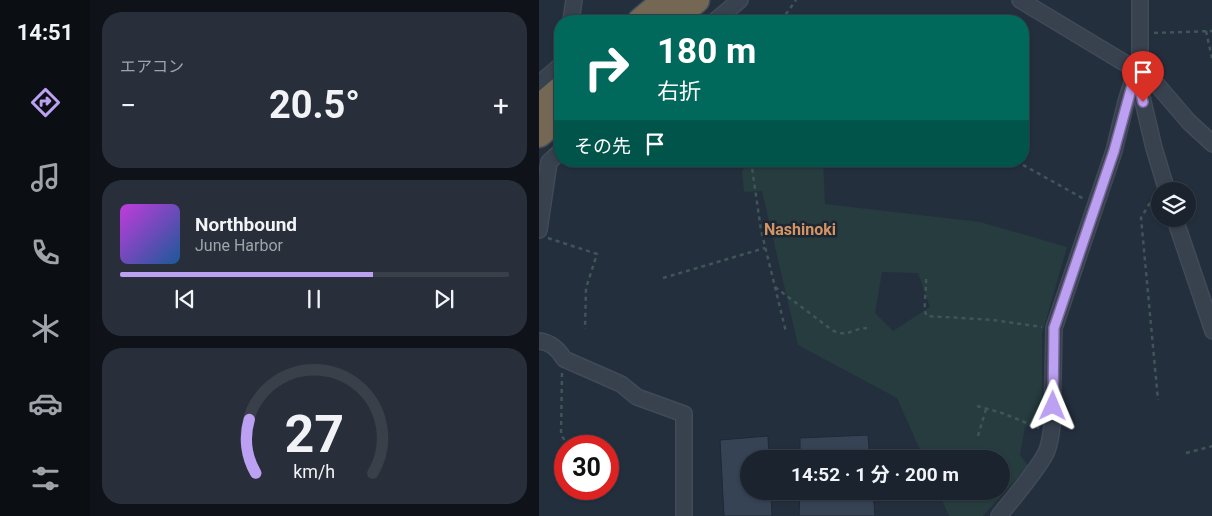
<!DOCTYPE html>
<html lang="ja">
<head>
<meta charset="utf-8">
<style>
	body { margin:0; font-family:Roboto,"Noto Sans JP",sans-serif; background:#282f3a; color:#f1f3f6; height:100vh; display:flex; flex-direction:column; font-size:19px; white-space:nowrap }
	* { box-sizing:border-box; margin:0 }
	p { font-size:16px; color:#a0a4aa }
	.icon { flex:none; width:28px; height:28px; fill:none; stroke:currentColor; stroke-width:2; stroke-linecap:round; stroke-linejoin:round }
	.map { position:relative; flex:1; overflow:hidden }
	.details { display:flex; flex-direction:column; gap:12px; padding:12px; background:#0f1319; width:449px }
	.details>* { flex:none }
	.hud { position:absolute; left:15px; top:15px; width:475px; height:152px; border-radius:20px; box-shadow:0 1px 4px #0004,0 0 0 1px #39404a; background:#00695c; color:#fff; overflow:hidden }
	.buttons { position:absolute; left:612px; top:182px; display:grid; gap:10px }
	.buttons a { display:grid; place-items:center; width:45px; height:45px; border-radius:50%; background:#1b232e; box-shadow:0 1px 4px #0004,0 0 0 1px #39404a; font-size:25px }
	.speed { position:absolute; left:15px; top:435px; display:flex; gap:10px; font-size:25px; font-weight:700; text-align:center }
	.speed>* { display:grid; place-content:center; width:65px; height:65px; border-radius:50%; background:#1b232e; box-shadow:0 1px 4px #0004,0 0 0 1px #39404a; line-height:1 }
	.speed .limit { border:8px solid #d22; background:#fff; color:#111 }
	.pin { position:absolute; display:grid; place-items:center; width:42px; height:42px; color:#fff; margin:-51px -21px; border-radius:50% 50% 50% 0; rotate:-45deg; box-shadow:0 0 5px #0007 }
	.pin .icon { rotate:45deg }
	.me { position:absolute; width:55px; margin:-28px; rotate:1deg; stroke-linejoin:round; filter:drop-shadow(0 0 4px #0008) }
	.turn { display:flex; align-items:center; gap:18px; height:105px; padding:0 20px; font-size:22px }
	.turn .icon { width:65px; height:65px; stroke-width:2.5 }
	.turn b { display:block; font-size:35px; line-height:42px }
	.then { display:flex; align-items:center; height:48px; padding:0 20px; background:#0003; gap:10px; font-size:19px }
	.big { font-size:38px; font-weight:700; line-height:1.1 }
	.details .tile { flex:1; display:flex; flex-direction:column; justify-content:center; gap:8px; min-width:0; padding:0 18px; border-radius:20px; background:#282f3a }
	.details .dial { align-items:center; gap:0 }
	.dial svg { height:130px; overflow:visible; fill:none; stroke:#39404a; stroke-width:7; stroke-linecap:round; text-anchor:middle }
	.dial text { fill:#f1f3f6; stroke:none }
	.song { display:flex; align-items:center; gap:15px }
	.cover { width:60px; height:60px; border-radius:8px; background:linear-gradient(135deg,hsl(290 70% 55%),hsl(210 70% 35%)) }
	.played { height:5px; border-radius:2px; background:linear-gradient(90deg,#bca0f2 65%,#39404a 65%) }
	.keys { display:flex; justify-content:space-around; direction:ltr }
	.heat { display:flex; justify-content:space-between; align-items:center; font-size:28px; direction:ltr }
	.trip { position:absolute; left:201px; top:450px; width:270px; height:50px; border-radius:25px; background:#1b232e; box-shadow:0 1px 4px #0004,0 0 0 1px #39404a; font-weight:700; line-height:50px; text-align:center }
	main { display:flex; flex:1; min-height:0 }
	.dock { display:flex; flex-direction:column; width:90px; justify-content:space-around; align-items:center; background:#0b0e12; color:#a0a4aa }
	.dock .icon { width:35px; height:35px }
	.dock .selected { color:#bca0f2 }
	.dock b { font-size:22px; color:#f1f3f6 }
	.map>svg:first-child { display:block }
	.green { fill:#263c3f; fill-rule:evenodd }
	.building { fill:#364354; stroke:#1f2835 }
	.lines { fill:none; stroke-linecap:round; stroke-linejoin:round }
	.minor-tunnel { stroke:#3a4453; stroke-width:15; stroke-dasharray:15 8; stroke-linecap:butt }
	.minor-casing { stroke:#414a57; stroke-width:18 }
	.motorway-casing { stroke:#434c59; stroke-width:29 }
	.path { stroke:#3f5557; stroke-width:2.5; stroke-dasharray:4 4; stroke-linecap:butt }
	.minor { stroke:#38414e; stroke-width:15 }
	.motorway { stroke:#746855; stroke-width:26 }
	.route-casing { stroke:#7a689d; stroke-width:12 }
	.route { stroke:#bca0f2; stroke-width:9 }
	.labels { text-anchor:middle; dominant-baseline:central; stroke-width:5; stroke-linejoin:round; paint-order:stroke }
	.quarter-label { font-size:16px; font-weight:bold; fill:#d59563; stroke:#1d2633 }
</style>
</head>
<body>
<main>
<nav class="dock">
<b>14:51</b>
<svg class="icon selected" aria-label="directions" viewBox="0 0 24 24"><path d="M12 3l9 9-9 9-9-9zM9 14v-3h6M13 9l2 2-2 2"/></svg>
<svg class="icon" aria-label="music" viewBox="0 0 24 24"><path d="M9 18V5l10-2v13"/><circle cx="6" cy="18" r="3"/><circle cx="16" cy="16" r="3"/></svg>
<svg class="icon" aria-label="phone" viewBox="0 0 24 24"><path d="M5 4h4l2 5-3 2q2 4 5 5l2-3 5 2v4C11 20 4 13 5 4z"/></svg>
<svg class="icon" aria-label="climate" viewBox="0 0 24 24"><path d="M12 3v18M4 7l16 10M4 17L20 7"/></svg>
<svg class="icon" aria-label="car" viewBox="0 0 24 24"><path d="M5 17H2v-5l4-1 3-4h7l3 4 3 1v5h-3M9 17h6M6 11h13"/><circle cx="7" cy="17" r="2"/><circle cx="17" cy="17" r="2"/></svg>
<svg class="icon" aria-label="filters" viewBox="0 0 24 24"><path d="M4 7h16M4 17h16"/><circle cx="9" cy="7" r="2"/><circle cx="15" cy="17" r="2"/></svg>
</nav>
<section class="details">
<div class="tile"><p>エアコン</p>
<div class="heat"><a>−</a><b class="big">20.5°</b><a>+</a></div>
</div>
<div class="tile">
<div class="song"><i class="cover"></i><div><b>Northbound</b><p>June Harbor</p></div></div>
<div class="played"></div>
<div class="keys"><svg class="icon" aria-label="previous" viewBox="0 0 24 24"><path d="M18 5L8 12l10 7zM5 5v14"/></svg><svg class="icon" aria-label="pause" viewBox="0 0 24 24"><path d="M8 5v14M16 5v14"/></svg><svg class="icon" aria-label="next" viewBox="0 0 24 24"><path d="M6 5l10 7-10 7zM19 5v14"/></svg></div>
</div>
<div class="tile dial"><svg viewBox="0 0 100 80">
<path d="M14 69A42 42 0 1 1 86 69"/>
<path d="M14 69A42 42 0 0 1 10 36" stroke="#bca0f2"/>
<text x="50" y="56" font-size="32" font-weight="700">27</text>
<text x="50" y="72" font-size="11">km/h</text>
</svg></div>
</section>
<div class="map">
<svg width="674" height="516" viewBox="0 0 674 516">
	<rect width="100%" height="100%" fill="#242f3e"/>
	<path class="green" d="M212,161H284L286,204L441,222L528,247L503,334V422L486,427L481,455L489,466L444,516H410L399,491H462V459H385L358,398L259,345L223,191L205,192L203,171ZM343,272L379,273L391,307L354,331L336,313Z"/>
	<path class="building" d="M329,435L331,459H261V438Z
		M229,436L230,459H210V491H232L233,516H185L181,440Z
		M261,491H334L336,516H260Z"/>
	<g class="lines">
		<path class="minor-tunnel" d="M0,128L21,152"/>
		<g class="minor-casing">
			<path id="minor" d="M481,0L614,80L650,122L674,144
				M32,21L35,0
				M176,21L201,0
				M597,72L615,148L628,191
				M0,84L21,66
				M636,219L674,331
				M0,230L10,162L21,152
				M0,341C11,342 20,350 25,359L82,384L98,397L145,414V516
				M460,516C474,498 497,472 507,453C511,444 512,435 513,426L515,328L575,151L587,102L601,57V0"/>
		</g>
		<g class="motorway-casing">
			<path id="motorway" d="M102,21L127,0
				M132,21L157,0
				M0,108L21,90
				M0,134L21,116"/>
		</g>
		<path class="path" d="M242,21L257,0
			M667,31L674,63
			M615,33L674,31
			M212,161L222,230L247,332
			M477,161L545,199
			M615,196L602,218L619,400
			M9,238L58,254L47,288L46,329
			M124,278L226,248
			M387,279C388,289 383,310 388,316L454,320L503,327
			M236,287L293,330C309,338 311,329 328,328
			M23,373L22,435L27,442L36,446
			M438,406L463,413L500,428
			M439,436L447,409
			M647,453L674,446"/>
		<use href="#minor" class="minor"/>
		<use href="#motorway" class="motorway"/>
	</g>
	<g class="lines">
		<g class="route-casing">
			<path id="route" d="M514,406L515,328L575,151L597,71L604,102"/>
		</g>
		<use href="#route" class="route"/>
	</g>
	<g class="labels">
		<g class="quarter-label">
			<text x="261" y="229">Nashinoki</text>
		</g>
	</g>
</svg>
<div class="buttons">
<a><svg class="icon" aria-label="layers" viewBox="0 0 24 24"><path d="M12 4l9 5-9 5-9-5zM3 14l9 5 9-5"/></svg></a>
</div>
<div class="speed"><div class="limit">30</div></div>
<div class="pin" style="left:604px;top:102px;background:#d93025"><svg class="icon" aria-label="arrive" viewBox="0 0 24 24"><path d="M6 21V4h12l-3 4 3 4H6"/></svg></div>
<svg class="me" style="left:514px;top:406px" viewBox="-20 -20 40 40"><path d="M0-17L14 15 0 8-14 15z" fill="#bca0f2" stroke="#fff" stroke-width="4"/></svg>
<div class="trip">14:52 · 1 分 · 200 m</div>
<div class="hud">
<div class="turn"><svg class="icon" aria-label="right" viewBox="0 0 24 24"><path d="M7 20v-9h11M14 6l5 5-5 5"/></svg><div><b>180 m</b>右折</div></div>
<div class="then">その先<svg class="icon" aria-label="arrive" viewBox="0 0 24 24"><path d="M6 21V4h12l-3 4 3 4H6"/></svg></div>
</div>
</div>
</main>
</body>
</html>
